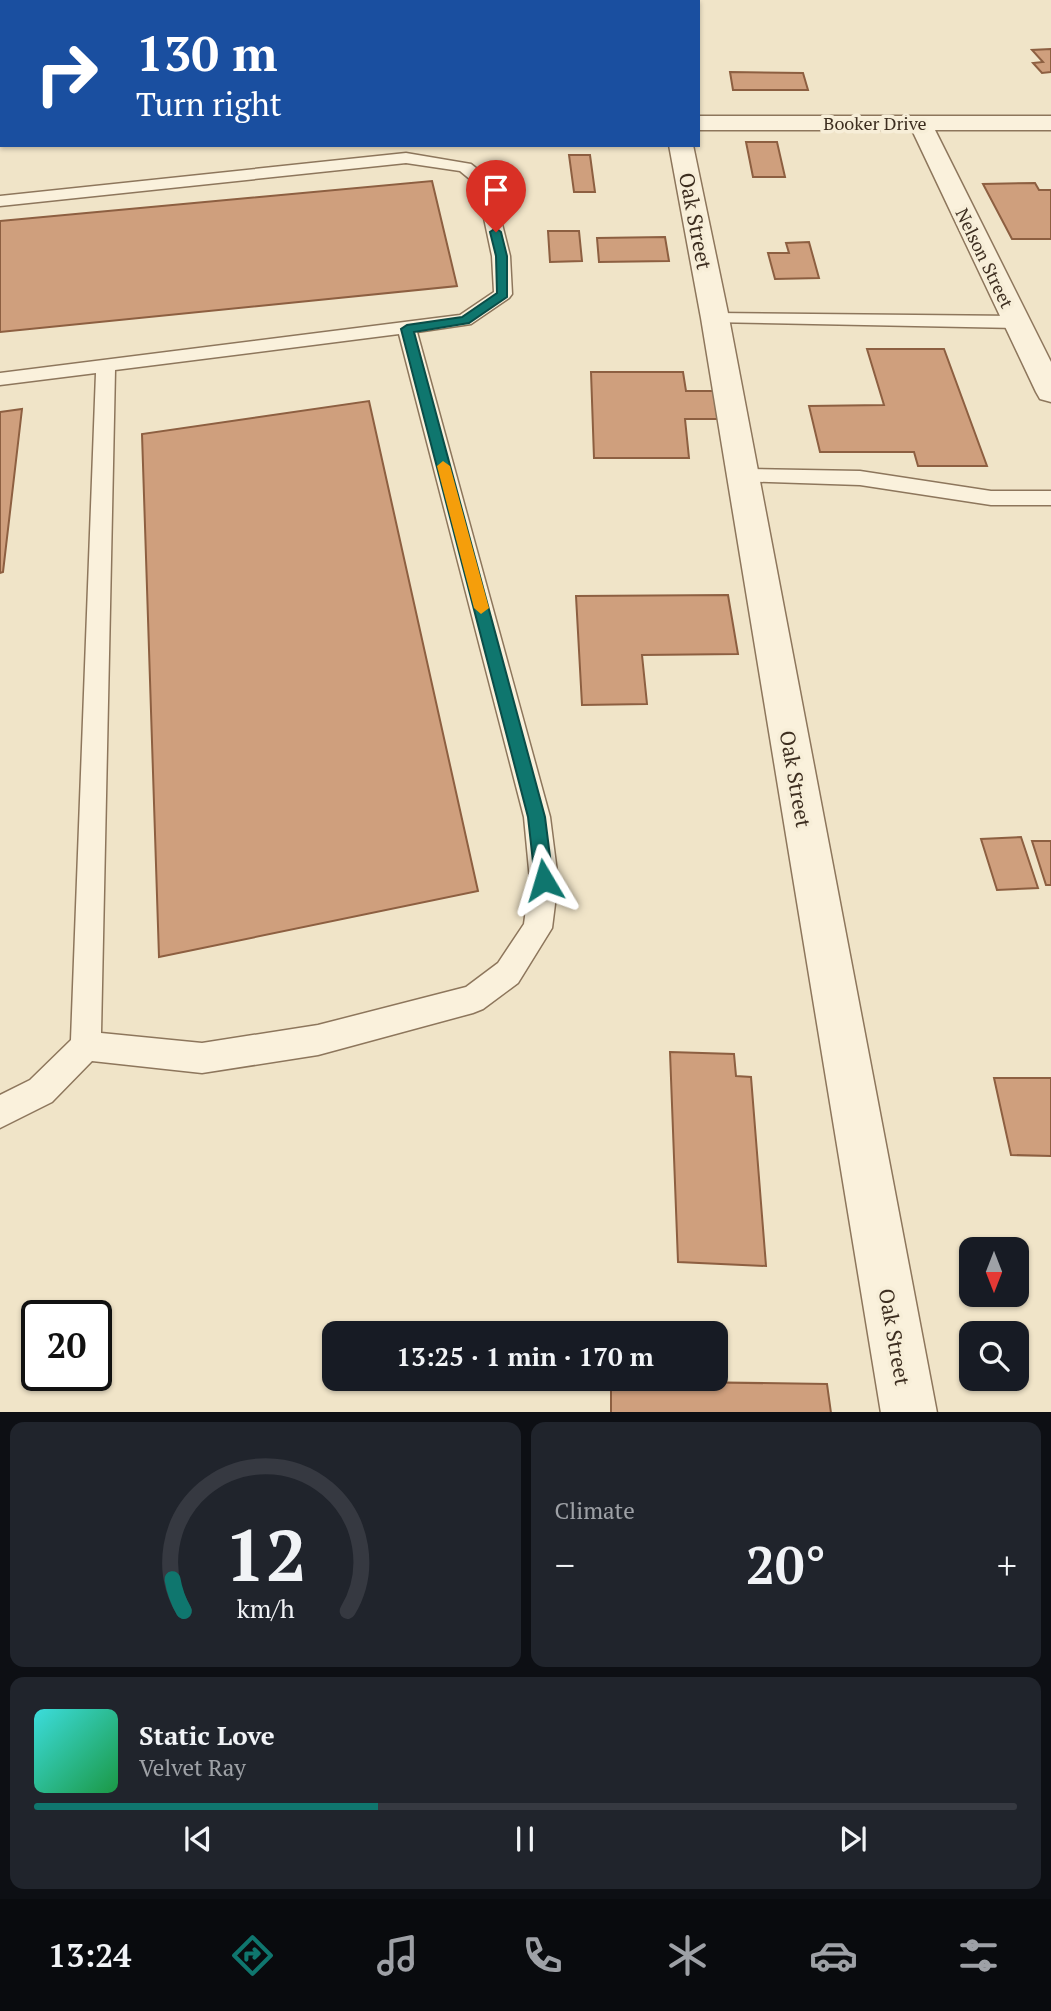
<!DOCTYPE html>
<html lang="en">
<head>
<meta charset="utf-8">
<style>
	body { margin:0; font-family:"PT Serif",serif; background:#20242c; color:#f1f3f6; height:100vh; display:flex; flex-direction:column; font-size:26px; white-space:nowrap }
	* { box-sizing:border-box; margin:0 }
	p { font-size:23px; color:#9ea1a6 }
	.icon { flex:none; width:38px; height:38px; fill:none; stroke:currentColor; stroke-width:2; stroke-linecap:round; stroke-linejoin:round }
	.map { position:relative; height:1412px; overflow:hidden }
	.side { display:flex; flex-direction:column; gap:10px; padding:10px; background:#0d0f14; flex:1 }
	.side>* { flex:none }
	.banner { position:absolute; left:0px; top:0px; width:700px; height:147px; box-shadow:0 2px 5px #0004; background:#1a4fa0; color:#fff; overflow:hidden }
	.needle { width:46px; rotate:180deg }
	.tools { position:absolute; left:959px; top:1237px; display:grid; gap:14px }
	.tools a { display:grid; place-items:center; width:70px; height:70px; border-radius:14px; background:#171b24; box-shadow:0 2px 5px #0004; font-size:35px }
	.speed { position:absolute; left:21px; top:1300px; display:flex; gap:14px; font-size:35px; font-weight:700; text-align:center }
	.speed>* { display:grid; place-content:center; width:91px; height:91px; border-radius:50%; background:#171b24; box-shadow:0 2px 5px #0004; line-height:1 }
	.speed .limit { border:4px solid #111; border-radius:10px; background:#fff; color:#111 }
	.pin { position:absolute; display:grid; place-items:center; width:60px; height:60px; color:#fff; margin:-72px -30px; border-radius:50% 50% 50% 0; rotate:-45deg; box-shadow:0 0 7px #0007 }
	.pin .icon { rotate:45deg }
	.me { position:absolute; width:77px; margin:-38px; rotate:353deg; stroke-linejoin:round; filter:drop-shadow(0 0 5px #0008) }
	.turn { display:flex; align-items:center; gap:24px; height:147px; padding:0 21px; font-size:32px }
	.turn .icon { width:91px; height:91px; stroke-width:2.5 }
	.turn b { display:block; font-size:49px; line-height:60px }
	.big { font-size:52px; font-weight:700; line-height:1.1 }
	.side .widget { flex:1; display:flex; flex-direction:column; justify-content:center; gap:10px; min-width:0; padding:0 24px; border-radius:14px; background:#20242c }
	.side .dial { align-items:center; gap:0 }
	.dial svg { height:182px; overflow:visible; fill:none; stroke:#363941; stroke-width:7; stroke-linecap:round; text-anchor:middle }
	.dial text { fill:#f1f3f6; stroke:none }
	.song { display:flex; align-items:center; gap:21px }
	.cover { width:84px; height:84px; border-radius:10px; background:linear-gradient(135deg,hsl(180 70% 55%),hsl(140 70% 35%)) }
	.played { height:7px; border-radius:4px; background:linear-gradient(90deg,#0f766e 35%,#363941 35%) }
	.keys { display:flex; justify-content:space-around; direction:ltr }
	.heat { display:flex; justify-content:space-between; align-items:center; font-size:38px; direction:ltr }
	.side .tiles { flex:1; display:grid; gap:10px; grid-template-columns:1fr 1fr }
	.widget:last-child { grid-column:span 2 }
	.trip { position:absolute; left:322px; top:1321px; width:406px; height:70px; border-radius:14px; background:#171b24; box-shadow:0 2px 5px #0004; font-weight:700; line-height:70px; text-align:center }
	.tab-bar { display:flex; height:112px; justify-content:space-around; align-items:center; background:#090b0e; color:#9ea1a6 }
	.tab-bar .icon { width:49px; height:49px }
	.tab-bar .current { color:#0f766e }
	.tab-bar b { font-size:32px; color:#f1f3f6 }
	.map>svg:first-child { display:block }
	.building { fill:#cf9f7d; stroke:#8d5f41; stroke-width:2 }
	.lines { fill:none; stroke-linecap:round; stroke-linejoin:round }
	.service-casing { stroke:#8d765c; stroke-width:3 }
	.minor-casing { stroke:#8d765c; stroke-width:3 }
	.service { fill:#faf1dc; fill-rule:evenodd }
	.minor { fill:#faf1dc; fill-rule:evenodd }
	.route { fill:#0f766e; stroke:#0a4d48; stroke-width:2 }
	.slow { fill:#f59e0b }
	.labels { text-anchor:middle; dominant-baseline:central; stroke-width:7; stroke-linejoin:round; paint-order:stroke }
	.far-street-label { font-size:18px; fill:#3d2e20; stroke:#f7eed8 }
	.street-label { font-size:21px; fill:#3d2e20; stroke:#f7eed8 }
</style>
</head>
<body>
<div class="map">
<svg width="1051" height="1413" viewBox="0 0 1051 1413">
	<rect width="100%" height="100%" fill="#f0e4c8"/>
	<path class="building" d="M387,0H463L464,2H388Z
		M543,0H619L620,2H544Z
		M1051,49V72L1042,73L1033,63L1043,62L1032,50Z
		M730,72L803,73L808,90H733Z
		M746,142H777L785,177H753Z
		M569,155H590L595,192H574Z
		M432,181L457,286L0,332V221Z
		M1035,183L1039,190H1051V239H1012L983,184Z
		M548,231H579L582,261L550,262Z
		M665,237L669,261L599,262L597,238Z
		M809,242L819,278L775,279L768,253H789L786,243Z
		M867,349H944L987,466H918L914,452H820L809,406L884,405Z
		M591,372H683L686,391H715L719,419H685L689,458H594Z
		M369,401L478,891L159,957L142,434Z
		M22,409L3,572L0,573V412Z
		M728,595L738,654L642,655L647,704L582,705L576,596Z
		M1021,837L1038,888L997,890L981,839Z
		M1032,841H1051V885H1046Z
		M670,1052L734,1054L736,1076L751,1077L766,1266L678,1262Z
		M994,1078H1051V1156L1011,1155Z
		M611,1381L827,1384L831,1413H611Z"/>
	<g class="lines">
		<g class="service-casing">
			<path id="service" d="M500,0H514V2H501Z
				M406,153L471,164L491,180L510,256L512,294L509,298L471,324L417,332L550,817L558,880L552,928L518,983L483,1009L473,1013L318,1055L202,1073L92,1061L52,1102L0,1128V1095L30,1080L71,1040L96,373L0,385V373L460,315L494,292L492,256L477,185L460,171L406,163L0,206V196ZM399,334L524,817L530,880L524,924L498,963L466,987L318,1025L202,1043L101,1033L115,370Z
				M715,313L1017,316L1026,322L1017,328L709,322L706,318L709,314Z
				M743,469L860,471L991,491H1051V505H991L860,485L736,481L733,476L736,471Z"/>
		</g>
		<g class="minor-casing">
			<path id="minor" d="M698,116H1051V130H935L1051,362V402L1040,399L1036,392L912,130H698Z
				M669,145H693L729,318L937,1413H881L701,318Z"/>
		</g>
		<use href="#service" class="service"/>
		<use href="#minor" class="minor"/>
	</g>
	<path class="route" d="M496,228L501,232L507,256V297L469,323L414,332L545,817L553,880L551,885L544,888L538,885L535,880L528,817L401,329L407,325L462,317L497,293L496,256L490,232Z"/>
	<path class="slow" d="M443,461L450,466L489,608L481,614L474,608L437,466Z"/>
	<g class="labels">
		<g class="far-street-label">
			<text x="875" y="123">Booker Drive</text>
			<text transform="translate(985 258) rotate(64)">Nelson Street</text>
		</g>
		<g class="street-label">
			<text transform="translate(696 221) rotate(79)">Oak Street</text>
			<text transform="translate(796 779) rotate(80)">Oak Street</text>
			<text transform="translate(895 1337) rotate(80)">Oak Street</text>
		</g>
	</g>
</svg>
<div class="tools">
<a><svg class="needle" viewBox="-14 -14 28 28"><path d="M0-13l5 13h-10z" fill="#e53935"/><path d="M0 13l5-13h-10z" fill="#9ea1a6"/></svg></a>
<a><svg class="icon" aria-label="search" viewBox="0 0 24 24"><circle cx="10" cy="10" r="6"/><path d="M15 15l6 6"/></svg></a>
</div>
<div class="speed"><div class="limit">20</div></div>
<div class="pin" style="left:496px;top:232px;background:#d93025"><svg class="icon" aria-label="arrive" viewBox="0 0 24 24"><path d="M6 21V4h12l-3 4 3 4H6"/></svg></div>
<svg class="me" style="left:544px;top:880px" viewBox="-20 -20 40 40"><path d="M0-17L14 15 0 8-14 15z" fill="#0f766e" stroke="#fff" stroke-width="4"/></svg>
<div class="trip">13:25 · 1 min · 170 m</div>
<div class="banner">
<div class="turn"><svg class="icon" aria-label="right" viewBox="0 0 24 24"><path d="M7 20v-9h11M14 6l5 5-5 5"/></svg><div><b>130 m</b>Turn right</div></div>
</div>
</div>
<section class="side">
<div class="tiles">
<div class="widget dial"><svg viewBox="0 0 100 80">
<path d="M14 69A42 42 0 1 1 86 69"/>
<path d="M14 69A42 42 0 0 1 9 55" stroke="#0f766e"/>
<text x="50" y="56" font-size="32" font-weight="700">12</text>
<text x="50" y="72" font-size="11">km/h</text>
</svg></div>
<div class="widget"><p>Climate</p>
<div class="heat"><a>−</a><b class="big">20°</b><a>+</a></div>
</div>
<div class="widget">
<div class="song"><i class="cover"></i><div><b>Static Love</b><p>Velvet Ray</p></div></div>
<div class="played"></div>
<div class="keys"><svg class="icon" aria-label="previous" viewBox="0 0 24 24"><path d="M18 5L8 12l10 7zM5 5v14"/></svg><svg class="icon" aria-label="pause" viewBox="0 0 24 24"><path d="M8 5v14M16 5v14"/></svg><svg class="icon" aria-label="next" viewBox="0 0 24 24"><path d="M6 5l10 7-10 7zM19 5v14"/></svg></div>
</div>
</div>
</section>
<nav class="tab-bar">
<b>13:24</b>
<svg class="icon current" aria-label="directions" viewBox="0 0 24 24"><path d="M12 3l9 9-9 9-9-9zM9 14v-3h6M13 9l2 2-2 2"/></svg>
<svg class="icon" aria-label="music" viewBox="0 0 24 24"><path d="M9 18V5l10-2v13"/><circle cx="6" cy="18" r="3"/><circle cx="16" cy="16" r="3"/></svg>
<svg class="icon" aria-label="phone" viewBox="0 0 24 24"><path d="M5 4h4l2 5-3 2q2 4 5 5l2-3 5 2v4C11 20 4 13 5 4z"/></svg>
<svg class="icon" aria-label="climate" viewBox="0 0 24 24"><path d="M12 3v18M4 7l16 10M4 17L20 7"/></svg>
<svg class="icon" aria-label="car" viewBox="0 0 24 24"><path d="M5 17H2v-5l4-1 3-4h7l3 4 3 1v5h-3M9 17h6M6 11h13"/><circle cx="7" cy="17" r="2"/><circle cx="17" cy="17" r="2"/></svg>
<svg class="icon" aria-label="filters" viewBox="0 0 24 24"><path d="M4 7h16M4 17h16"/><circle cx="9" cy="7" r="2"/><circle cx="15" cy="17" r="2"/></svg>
</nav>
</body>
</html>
